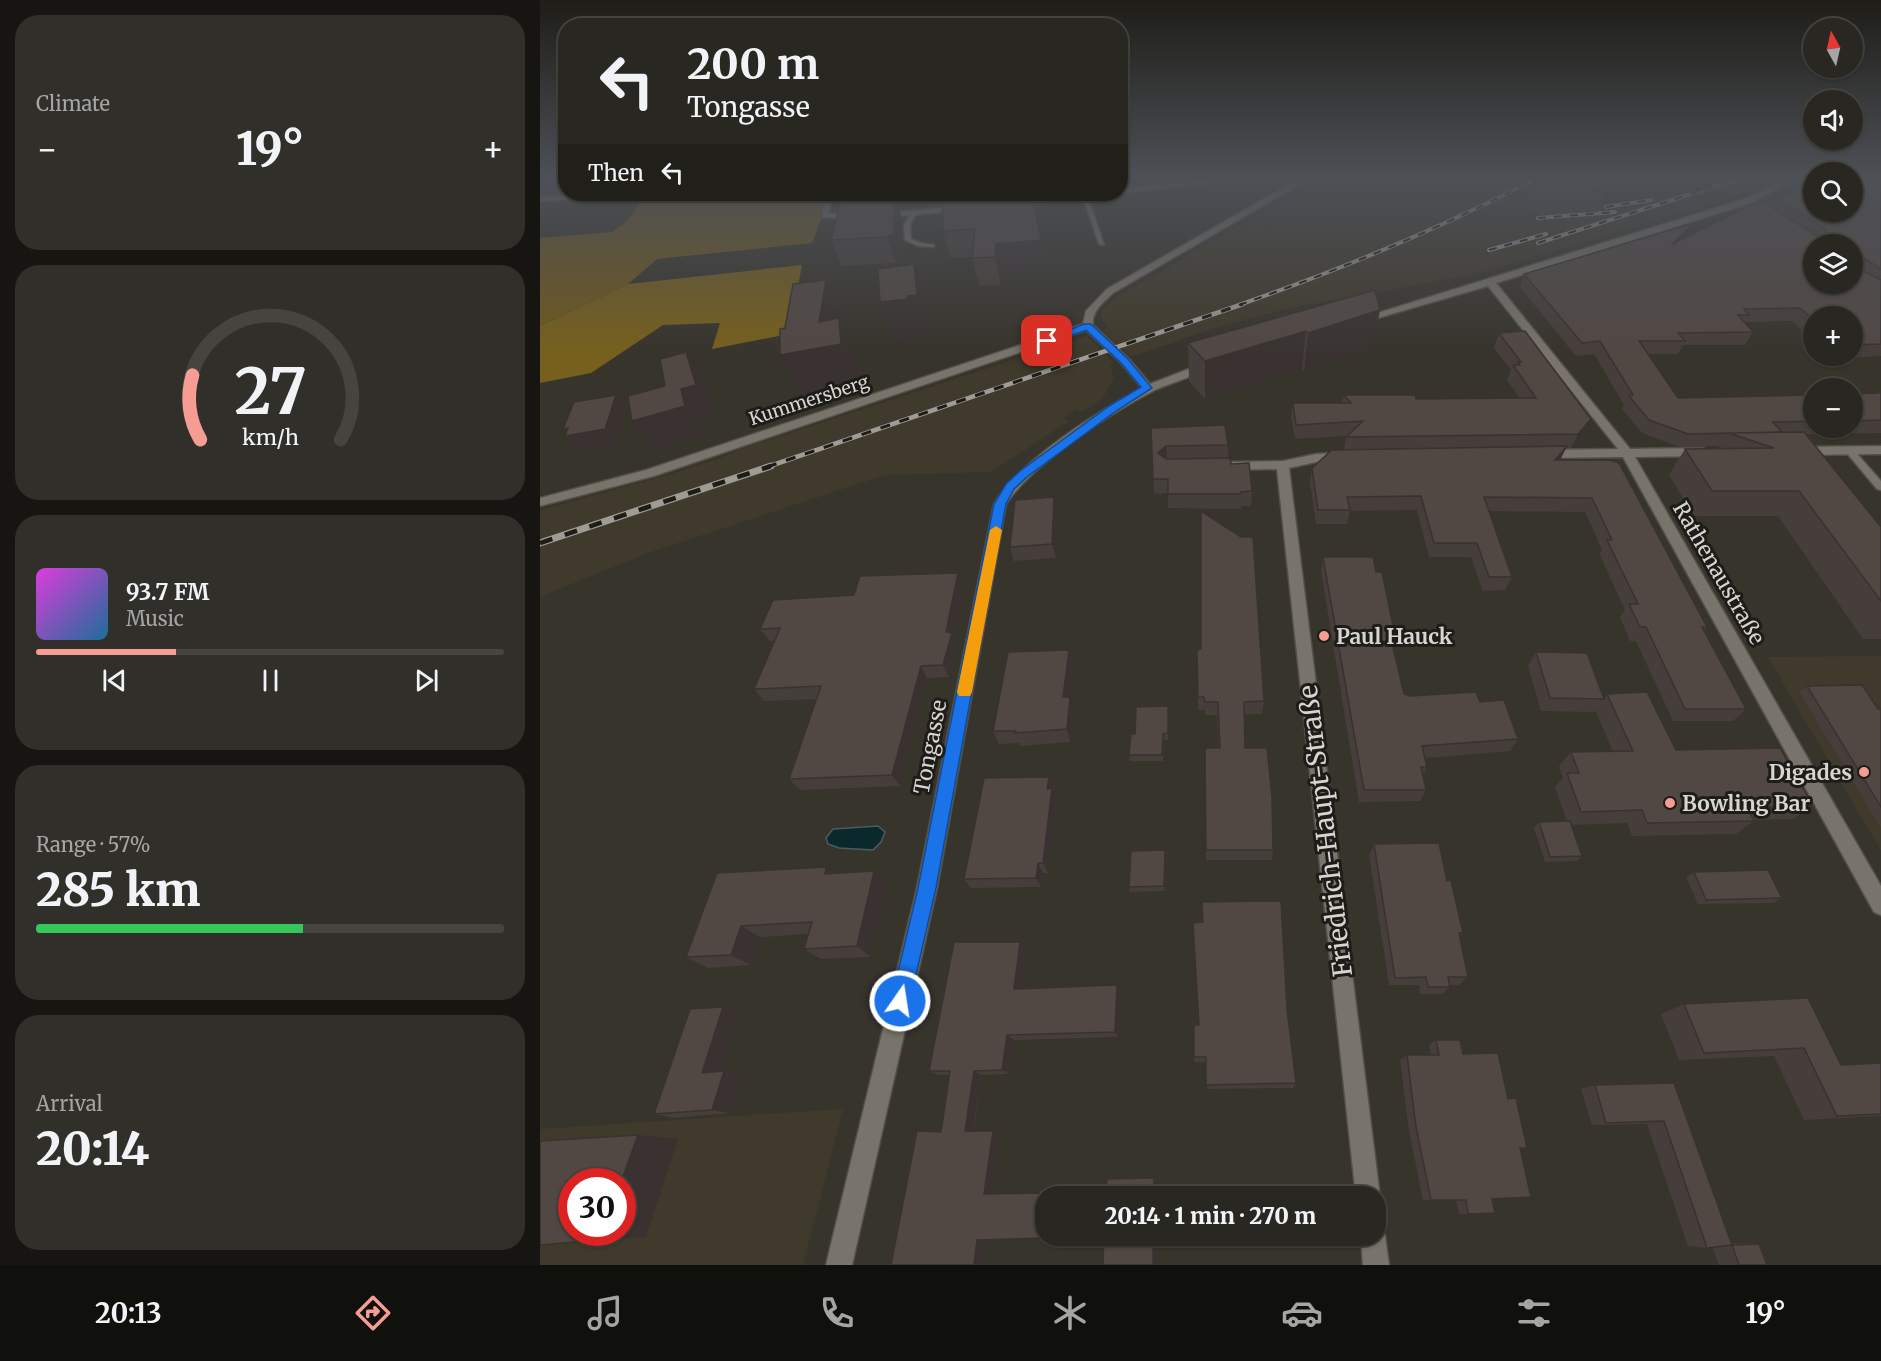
<!DOCTYPE html>
<html lang="en">
<head>
<meta charset="utf-8">
<style>
	body { margin:0; font-family:Merriweather,serif; background:#312f2a; color:#f1f3f6; height:100vh; display:flex; flex-direction:column; font-size:22px; white-space:nowrap }
	* { box-sizing:border-box; margin:0 }
	p { font-size:20px; color:#a5a5a5 }
	.icon { flex:none; width:33px; height:33px; fill:none; stroke:currentColor; stroke-width:2; stroke-linecap:round; stroke-linejoin:round }
	.map { position:relative; flex:1; overflow:hidden }
	.sheet { display:flex; flex-direction:column; gap:15px; padding:15px; background:#171512; width:540px }
	.sheet>* { flex:none }
	.hud { position:absolute; left:18px; top:18px; width:570px; height:183px; border-radius:24px; box-shadow:0 2px 4px #0004,0 0 0 2px #45443f; background:#292721; color:#f1f3f6; overflow:hidden }
	.needle { width:39px; rotate:352deg }
	.tools { position:absolute; left:1263px; top:18px; display:grid; gap:12px }
	.tools a { display:grid; place-items:center; width:60px; height:60px; border-radius:50%; background:#292721; box-shadow:0 2px 4px #0004,0 0 0 2px #45443f; font-size:30px }
	.speed { position:absolute; left:18px; top:1168px; display:flex; gap:12px; font-size:30px; font-weight:700; text-align:center }
	.speed>* { display:grid; place-content:center; width:78px; height:78px; border-radius:50%; background:#292721; box-shadow:0 2px 4px #0004,0 0 0 2px #45443f; line-height:1 }
	.speed .limit { border:9px solid #d22; background:#fff; color:#111 }
	.pin { position:absolute; display:grid; place-items:center; width:51px; height:51px; color:#fff; margin:-26px; border-radius:12px; box-shadow:0 3px 9px #0006 }
	.me { position:absolute; width:66px; margin:-33px; rotate:13deg; stroke-linejoin:round; filter:drop-shadow(0 0 4px #0008) }
	.turn { display:flex; align-items:center; gap:21px; height:126px; padding:0 30px; font-size:27px }
	.turn .icon { width:78px; height:78px; stroke-width:2.5 }
	.turn b { display:block; font-size:42px; line-height:51px }
	.then { display:flex; align-items:center; height:57px; padding:0 30px; background:#0003; gap:12px; font-size:22px }
	.big { font-size:45px; font-weight:800; line-height:1.1 }
	.sheet .card { flex:1; display:flex; flex-direction:column; justify-content:center; gap:9px; min-width:0; padding:0 21px; border-radius:24px; background:#312f2a }
	.sheet .dial { align-items:center; gap:0 }
	.dial svg { height:156px; overflow:visible; fill:none; stroke:#45443f; stroke-width:7; stroke-linecap:round; text-anchor:middle }
	.dial text { fill:#f1f3f6; stroke:none }
	.song { display:flex; align-items:center; gap:18px }
	.cover { width:72px; height:72px; border-radius:9px; background:linear-gradient(135deg,hsl(300 70% 55%),hsl(200 70% 35%)) }
	.played { height:6px; border-radius:3px; background:linear-gradient(90deg,#f59c93 30%,#45443f 30%) }
	.keys { display:flex; justify-content:space-around; direction:ltr }
	.heat { display:flex; justify-content:space-between; align-items:center; font-size:33px; direction:ltr }
	.charge { height:9px; border-radius:4px; background:linear-gradient(90deg,#34c759 57%,#45443f 0) }
	.trip { position:absolute; left:495px; top:1186px; width:351px; height:60px; border-radius:24px; background:#292721; box-shadow:0 2px 4px #0004,0 0 0 2px #45443f; font-weight:800; line-height:60px; text-align:center }
	.dock { display:flex; height:96px; justify-content:space-around; align-items:center; background:#10100d; color:#a5a5a5 }
	.dock .icon { width:42px; height:42px }
	.dock .active { color:#f59c93 }
	.dock b { font-size:27px; color:#f1f3f6 }
	main { display:flex; flex:1; min-height:0 }
	.map>svg:first-child { display:block }
	.built { fill:#403a2c; fill-rule:evenodd }
	.green { fill:#6f591d }
	.forest { fill:#77601d }
	.water { fill:#0b292c; stroke:#485d5d; stroke-width:1.5 }
	.lines { fill:none; stroke-linecap:round; stroke-linejoin:round }
	.service-casing { stroke:#535049; stroke-width:3 }
	.minor-casing { stroke:#535049; stroke-width:3 }
	.service { fill:#78746b; fill-rule:evenodd }
	.minor { fill:#78746b; fill-rule:evenodd }
	.rail-far2-casing { stroke:#9f9c96; stroke-width:4 }
	.rail-far1-casing { stroke:#9f9c96; stroke-width:4.5 }
	.rail-casing { stroke:#9f9c96; stroke-width:7 }
	.rail-far2 { stroke:#1d1c18; stroke-width:2; stroke-dasharray:8; stroke-linecap:butt }
	.rail-far1 { stroke:#1d1c18; stroke-width:3; stroke-dasharray:10; stroke-linecap:butt }
	.rail { stroke:#1d1c18; stroke-width:4.5; stroke-dasharray:13; stroke-linecap:butt }
	.wall { fill:#463e3a }
	.shaded-wall { fill:#393230 }
	.building { fill:#514844; stroke:#393230; stroke-width:1.5; fill-rule:evenodd }
	.route { fill:#1a73e8; stroke:#114b97; stroke-width:1.5 }
	.slow { fill:#f59e0b }
	.poi-dot { fill:#f59c93; stroke:#1d1c18; stroke-width:2 }
	.labels { text-anchor:middle; dominant-baseline:central; stroke-width:6; stroke-linejoin:round; paint-order:stroke }
	.far-street-label { font-size:18px; fill:#d7d5d0; stroke:#1d1c18 }
	.street-label { font-size:21px; fill:#d7d5d0; stroke:#1d1c18 }
	.poi-label { font-size:21px; font-weight:bold; fill:#d7d5d0; stroke:#1d1c18; text-anchor:start }
	.near-street-label { font-size:26px; fill:#d7d5d0; stroke:#1d1c18 }
</style>
</head>
<body>
<main>
<section class="sheet">
<div class="card"><p>Climate</p>
<div class="heat"><a>−</a><b class="big">19°</b><a>+</a></div>
</div>
<div class="card dial"><svg viewBox="0 0 100 80">
<path d="M14 69A42 42 0 1 1 86 69"/>
<path d="M14 69A42 42 0 0 1 10 36" stroke="#f59c93"/>
<text x="50" y="56" font-size="32" font-weight="700">27</text>
<text x="50" y="72" font-size="11">km/h</text>
</svg></div>
<div class="card">
<div class="song"><i class="cover"></i><div><b>93.7 FM</b><p>Music</p></div></div>
<div class="played"></div>
<div class="keys"><svg class="icon" aria-label="previous" viewBox="0 0 24 24"><path d="M18 5L8 12l10 7zM5 5v14"/></svg><svg class="icon" aria-label="pause" viewBox="0 0 24 24"><path d="M8 5v14M16 5v14"/></svg><svg class="icon" aria-label="next" viewBox="0 0 24 24"><path d="M6 5l10 7-10 7zM19 5v14"/></svg></div>
</div>
<div class="card"><p>Range · 57%</p><b class="big">285 km</b><div class="charge"></div></div>
<div class="card"><p>Arrival</p><b class="big">20:14</b></div>
</section>
<div class="map">
<svg width="1341" height="1265" viewBox="0 0 1341 1265">
	<rect width="100%" height="100%" fill="#37342c"/>
	<path class="built" d="M785,177H1237L1190,199L944,272L741,310L669,330L591,357L563,331L568,326L562,319L561,311L578,296Z
		M547,336L574,363L570,365L574,379L562,399L543,412L536,409L523,418L529,421L451,472L345,475L108,553L0,597V510L128,475L180,458L204,448Z
		M1341,656V851L1228,657Z
		M303,1109L263,1265H0V1129ZM32,1182H82V1233H32Z"/>
	<path class="green" d="M107,194H286L282,217L272,243L117,259L88,284L0,326V238L72,232L86,222Z"/>
	<path class="forest" d="M262,265L249,334L172,349L180,323L123,325L51,373L0,383V326L88,284Z"/>
	<path class="water" d="M338,826L345,832L341,842L333,850L299,848L288,844L286,838L293,829Z"/>
	<g class="lines">
		<g class="service-casing">
			<path id="service" d="M542,194L547,195L564,245L559,244Z
				M372,211L377,212L370,225L371,239L381,243L394,245V247L378,246L365,240L364,225Z
				M1309,447L1312,448L1341,481V490L1337,489L1306,452V448Z"/>
		</g>
		<g class="minor-casing">
			<path id="minor" d="M698,177H727L580,193V189Z
				M762,177H772L573,293C563,303 552,310 553,325L589,359L610,384L664,363H672L673,365C663,374 630,383 615,390C572,412 492,464 466,504L397,888L312,1265H286L377,888L454,504C481,460 555,413 602,388L581,363L546,330L114,476L0,506V498L106,470L543,324L546,311L567,289Z
				M1250,177H1260L1211,203L956,283L1090,449L1163,448L1169,452L1163,456L1095,457L1341,886V915L1334,912L1083,457L1004,458L998,454L1004,450L1078,449L948,286L824,322L815,320L1205,199Z
				M59,194H99L95,196L0,201V197Z
				M284,194H292L289,213L317,216L321,218L317,220L282,217Z
				M539,194H560L556,196L473,205L469,203L473,201Z
				M422,206L426,208L425,210L341,218L337,216L341,214Z
				M1341,446V454L1259,455L1253,451L1259,447Z
				M803,453L807,454V460L776,462L749,468L840,1197L836,1206V1197H816L737,469L690,470L684,466L690,462L743,461L776,454Z
				M836,1225L842,1227L845,1236L849,1265H823L821,1236H836Z"/>
		</g>
		<use href="#service" class="service"/>
		<use href="#minor" class="minor"/>
		<g class="rail-far2-casing">
			<path id="rail-far2" d="M1066,207L1111,200
				M998,218L1075,212
				M998,243L1204,177
				M949,250L1006,234
				M699,305C802,269 902,228 999,177"/>
		</g>
		<g class="rail-far1-casing">
			<path id="rail-far1" d="M227,467L703,304"/>
		</g>
		<g class="rail-casing">
			<path id="rail" d="M0,543L231,466"/>
		</g>
		<use href="#rail-far2" class="rail-far2"/>
		<use href="#rail-far1" class="rail-far1"/>
		<use href="#rail" class="rail"/>
	</g>
	<path class="wall" d="M1013,177L1169,190L1061,205L1058,212L979,215L985,194Z
		M1312,177H1341V356L1293,359L1289,356H1312V316H1274V341L1252,321L1204,322L1213,332L1205,345H1143L1138,354H1108L1138,398L1274,395V428H1312V394L1336,393L1337,392H1341V433L1266,434L1341,527V639H1323L1238,516H1154L1129,475L1145,449L1178,448L1180,446L1140,447L1102,433L1082,409L1084,405L1054,354L1036,356L980,287L984,274L1148,235L1144,239L1231,207L1237,197Z
		M402,197L501,240L506,268L462,272L461,285L439,286L432,257L411,258L403,231Z
		M362,218L363,259L356,263L301,266L291,240Z
		M835,290L833,348L764,371L762,369L665,399L649,381L648,343Z
		M959,333L1044,433L1031,448H1026L1020,460L1167,627L1164,631L1206,709L1193,721H1133L1096,641H1090L1080,617L1085,610L1059,553L1062,550L1045,512L949,511L972,577L965,590L943,591L931,557H889L877,510L810,511L807,524H776L770,482L772,468L804,450L806,436L755,439L751,417L753,403H802L804,395L876,399L980,398L967,380L971,370L954,348Z
		M611,428L688,445V458L691,464L712,491L711,506H701V509L628,508V493L614,494Z
		M514,497L517,512L516,558L474,561L470,547Z
		M783,557L836,572L853,626L850,634L864,694L870,696L940,702L978,739L970,751L885,758L887,767L883,775L886,790L880,801L819,802L781,571Z
		M423,586L414,637L418,645L409,677L387,678L360,786L260,790L249,779L277,699L224,701L214,689L234,641H230L220,629L314,595Z
		M529,650L533,664L528,697L534,710L530,742L480,746L479,743L459,744L453,731Z
		M657,650L724,701L722,714H704L705,748L733,850L732,860H666L665,748H679L677,715H665V710H658Z
		M996,652L1064,699L1067,694L1136,750L1273,806L1253,819L1214,820V821L1196,834L1092,836L1087,823L1031,825L1042,856L1037,861L1005,862L994,828L999,822L1027,821L1015,787L1023,778L1019,766L1031,752L1073,751L1055,710L1054,712L1001,711L988,666Z
		M1267,686L1338,709H1341V828L1259,692Z
		M629,713L628,740H624L623,761H590L589,755Z
		M509,777L517,800L508,873H503L501,887L431,888L424,879Z
		M834,844L907,881L923,933L919,937L928,977L919,985H910V987L902,994H880L879,985H849L829,855Z
		M626,855L625,891L590,892L589,887Z
		M334,871L347,883L331,957L281,959L264,949L268,934L220,937L211,965L168,968L146,957L293,873Z
		M1154,872L1242,898L1233,903L1158,904L1146,877Z
		M486,949L481,988L577,985L580,992L578,1037L474,1040L469,1074L441,1075L434,1131L460,1133L452,1194L566,1192L614,1178L616,1179V1197H506L564,1236L446,1240L442,1265L401,1132L409,1075H398L389,1071Z
		M1268,998L1301,1065L1341,1063V1116L1264,1120L1234,1056L1139,1060L1121,1014L1144,1004Z
		M183,1007L199,1013L181,1072L201,1076L190,1113L134,1118L114,1114Z
		M747,1009L756,1083L753,1088L667,1089L666,1062H654V1057L659,1025Z
		M896,1040L923,1054L968,1099L987,1148L980,1149L952,1199L928,1214H919L916,1200H883L869,1130L860,1060L867,1055H891L889,1045Z
		M1134,1083L1191,1243L1219,1244L1227,1265H1179L1172,1247L1167,1248L1148,1246L1107,1124L1052,1125L1041,1089L1055,1085Z"/>
	<path class="shaded-wall" d="M1127,177H1176L1169,190L1061,205L1066,191L1061,186Z
		M354,194L362,218L363,259L356,263L347,237Z
		M1154,223L1148,235L1125,258L1131,245Z
		M501,240L506,268L462,272L461,285L455,257L456,244Z
		M374,264L387,303L390,334L380,335L381,338L355,342L340,302L367,296Z
		M286,280L302,319L301,324L316,358L318,384L261,395L240,355L279,322Z
		M840,310L833,348L764,371L768,333Z
		M766,331L762,369L665,399V361Z
		M146,352L164,381L174,414L160,418L164,435L114,450L92,421L141,389Z
		M76,395L87,410L76,444L37,450L25,436L29,435L23,429L28,428Z
		M1051,419L1044,433L1031,448L1038,434Z
		M626,446L627,461L618,453Z
		M1027,446L1020,460H1015Z
		M514,497L517,512L516,558L512,544Z
		M418,573L423,586L414,637L418,645L409,677L403,665L406,632Z
		M529,650L533,664L526,710L523,697Z
		M381,666L387,678L360,786L352,775Z
		M530,697L534,710L530,742L527,729Z
		M509,777L517,800L508,873L503,863L507,789Z
		M625,850L626,855L625,891L624,886Z
		M498,863L503,873L501,887L496,878Z
		M286,867L301,880L285,874Z
		M334,871L347,883L331,957L317,946Z
		M201,926L220,937L211,965L191,955Z
		M480,942L486,949L480,995L474,989Z
		M577,985L580,992L578,1037L575,1032Z
		M183,1007L199,1013L180,1078L162,1073Z
		M467,1035L474,1040L469,1074L462,1070Z
		M184,1071L201,1076L190,1113L172,1110Z
		M434,1071L441,1075L433,1133L425,1131Z
		M453,1131L460,1133L452,1194H444Z
		M98,1135L138,1139L106,1237L60,1240L63,1233H82V1182H81Z
		M614,1178L616,1179V1197H614Z
		M613,1236H615V1265H613Z
		M446,1238L442,1265H434L437,1240Z"/>
	<path class="building" d="M1013,177H1127L1061,186L1066,191L985,194Z
		M1312,177H1320L1341,184V269L1322,257H1319V269L1341,280V344L1312,345V316H1274V320L1260,308L1204,309L1209,315H1198L1213,332L1138,333L1145,341H1099L1138,398L1274,395V421L1233,422L1242,432L1148,434L1109,420L1089,396L1093,395L1060,341L1042,343L984,274L1154,223L1131,245L1206,207L1223,202L1282,239L1286,230L1237,197L1274,186V212H1312ZM1274,244H1312V284H1274Z
		M346,194H354V233L347,237L291,240L302,197Z
		M404,194H492L501,240L456,244L455,257L432,258L435,229L403,231L402,197L404,195Z
		M374,264L377,295L367,296L368,299L340,302L338,269Z
		M286,280L279,322L299,318L301,344L240,355V329L245,328L253,284Z
		M835,290L840,310L768,333L766,331L665,361L648,343Z
		M985,331L1051,419L1038,434L806,437L823,421L756,425L753,403H811L804,395H875L876,399L996,398L973,365H980L978,362H981L959,333Z
		M146,352L156,385L141,389L145,406L92,421L88,396L125,386L120,359Z
		M1337,392H1341V420L1312,421V394L1339,393Z
		M76,395L65,429L25,436L28,428L23,429L34,402Z
		M685,425L688,445L626,446L618,453L626,459L690,458L691,464L709,463L712,491L701,492V494H628V479H613L611,428Z
		M1264,432L1341,527V601L1259,491H1172L1145,449L1234,448L1189,433Z
		M1027,446L1015,460H1070L1079,463L1167,627H1162L1206,709H1145L1106,627H1100L1089,604H1098L1067,540H1072L1052,498L944,497L972,577H949L937,543H894L881,496L807,497L810,510H778L772,468L792,450Z
		M514,497L512,544L470,547L475,500Z
		M661,511L701,537H713L724,701L704,702L705,748H727L732,797L733,850H666L665,748H680L678,702H665L664,697H658L657,650L661,649Z
		M783,557H833L836,572H842L853,626H848L864,694L870,696L936,692L940,702L964,700L978,739L882,746L887,767H881L886,790H824Z
		M418,573L406,632L412,633L403,665L381,666L352,775L249,779L281,686L214,689L240,628L220,629L233,600L314,595L320,576Z
		M529,650L523,697H530L527,729L475,733L476,731H453L468,652Z
		M996,652L1047,653L1064,699L1010,698Z
		M1322,685L1338,709H1341V807L1267,686Z
		M1107,692L1136,750L1240,748L1273,806L1207,807L1214,821L1107,823L1102,810L1041,812L1027,773H1039L1031,752L1093,751L1067,694Z
		M628,706V733L623,734L622,755H589L591,734H595L596,707Z
		M509,777L507,789L512,788L503,863H498L496,878L424,879L444,778Z
		M1030,821L1042,856L1010,857L999,822Z
		M899,843L907,881L911,880L917,907L923,933H919L928,977H908L910,987H888L886,977L855,978L834,844Z
		M625,850L624,886L589,887L591,851Z
		M286,867L285,874L334,871L317,946L264,949L272,922L201,926L191,955L146,957L177,873Z
		M1228,870L1242,898L1166,900L1154,872Z
		M741,901L747,1009L756,1083L666,1085V1057H654V1025H659L653,923L663,922L662,902Z
		M414,942H480L474,989L577,985L575,1032L467,1035L462,1070L434,1071L425,1131H453L444,1194L566,1192L567,1179L614,1178V1197H506V1236H613V1265H563L564,1236L437,1240L434,1265H351L377,1131L401,1132L410,1071H389Z
		M1268,998L1301,1065L1341,1063V1114L1297,1116L1264,1048L1164,1053L1144,1004Z
		M183,1007L162,1073L184,1071L172,1110L114,1114L150,1009Z
		M896,1040H920L923,1054L958,1053L968,1099L976,1098L987,1148H980L991,1197L952,1199L955,1213L928,1214L926,1200H891L876,1127L867,1055H899Z
		M1134,1083L1192,1245L1167,1248L1124,1121L1066,1123L1055,1085Z
		M98,1135L81,1182H32V1233H63L60,1240L0,1245V1141Z
		M1219,1244L1227,1265H1199L1192,1245Z"/>
	<linearGradient id="sky" x2="0" y2="1"><stop stop-color="#1e1d18"/><stop offset="0.5" stop-color="#4d5056"/><stop offset="1" stop-color="#4d5056" stop-opacity="0"/></linearGradient>
	<rect width="1341" height="354" fill="url(#sky)"/>
	<path class="route" d="M544,324H551L588,359L612,388L576,411L488,476L474,489L466,504L396,888L370,1001L367,1008L360,1011L354,1008L351,1001L378,888L454,504L466,484L480,471L569,406L601,387L581,363L546,330L511,343L503,341Z"/>
	<path class="slow" d="M456,526L462,530L432,692L430,696H419L417,692L450,530Z"/>
	<g class="poi-dot">
		<circle cx="784" cy="636" r="6"/>
		<circle cx="1324" cy="772" r="6"/>
		<circle cx="1130" cy="803" r="6"/>
	</g>
	<g class="labels">
		<g class="far-street-label">
			<text transform="translate(269 400) rotate(-18)">Kummersberg</text>
		</g>
		<g class="street-label">
			<text transform="translate(1179 573) rotate(60)">Rathenaustraße</text>
			<text transform="translate(390 747) rotate(-79)">Tongasse</text>
		</g>
		<g class="poi-label">
			<text x="796" y="636">Paul Hauck</text>
			<text x="1312" y="772" text-anchor="end">Digades</text>
			<text x="1142" y="803">Bowling Bar</text>
		</g>
		<g class="near-street-label">
			<text transform="translate(785 831) rotate(-97)">Friedrich-Haupt-Straße</text>
		</g>
	</g>
</svg>
<div class="tools">
<a><svg class="needle" viewBox="-14 -14 28 28"><path d="M0-13l5 13h-10z" fill="#e53935"/><path d="M0 13l5-13h-10z" fill="#a5a5a5"/></svg></a>
<a><svg class="icon" aria-label="sound" viewBox="0 0 24 24"><path d="M4 9h4l5-4v14l-5-4H4zM17 9q2 3 0 6"/></svg></a>
<a><svg class="icon" aria-label="search" viewBox="0 0 24 24"><circle cx="10" cy="10" r="6"/><path d="M15 15l6 6"/></svg></a>
<a><svg class="icon" aria-label="layers" viewBox="0 0 24 24"><path d="M12 4l9 5-9 5-9-5zM3 14l9 5 9-5"/></svg></a>
<a>+</a>
<a>−</a>
</div>
<div class="speed"><div class="limit">30</div></div>
<div class="pin" style="left:507px;top:341px;background:#d93025"><svg class="icon" aria-label="arrive" viewBox="0 0 24 24"><path d="M6 21V4h12l-3 4 3 4H6"/></svg></div>
<svg class="me" style="left:360px;top:1001px" viewBox="-20 -20 40 40"><circle r="17" fill="#1a73e8" stroke="#fff" stroke-width="3"/><path d="M0-11L8 9 0 5-8 9z" fill="#fff"/></svg>
<div class="trip">20:14 · 1 min · 270 m</div>
<div class="hud">
<div class="turn"><svg class="icon" aria-label="left" viewBox="0 0 24 24"><path d="M17 20v-9H6M10 6l-5 5 5 5"/></svg><div><b>200 m</b>Tongasse</div></div>
<div class="then">Then<svg class="icon" aria-label="left" viewBox="0 0 24 24"><path d="M17 20v-9H6M10 6l-5 5 5 5"/></svg></div>
</div>
</div>
</main>
<nav class="dock">
<b>20:13</b>
<svg class="icon active" aria-label="directions" viewBox="0 0 24 24"><path d="M12 3l9 9-9 9-9-9zM9 14v-3h6M13 9l2 2-2 2"/></svg>
<svg class="icon" aria-label="music" viewBox="0 0 24 24"><path d="M9 18V5l10-2v13"/><circle cx="6" cy="18" r="3"/><circle cx="16" cy="16" r="3"/></svg>
<svg class="icon" aria-label="phone" viewBox="0 0 24 24"><path d="M5 4h4l2 5-3 2q2 4 5 5l2-3 5 2v4C11 20 4 13 5 4z"/></svg>
<svg class="icon" aria-label="climate" viewBox="0 0 24 24"><path d="M12 3v18M4 7l16 10M4 17L20 7"/></svg>
<svg class="icon" aria-label="car" viewBox="0 0 24 24"><path d="M5 17H2v-5l4-1 3-4h7l3 4 3 1v5h-3M9 17h6M6 11h13"/><circle cx="7" cy="17" r="2"/><circle cx="17" cy="17" r="2"/></svg>
<svg class="icon" aria-label="filters" viewBox="0 0 24 24"><path d="M4 7h16M4 17h16"/><circle cx="9" cy="7" r="2"/><circle cx="15" cy="17" r="2"/></svg>
<b>19°</b>
</nav>
</body>
</html>
